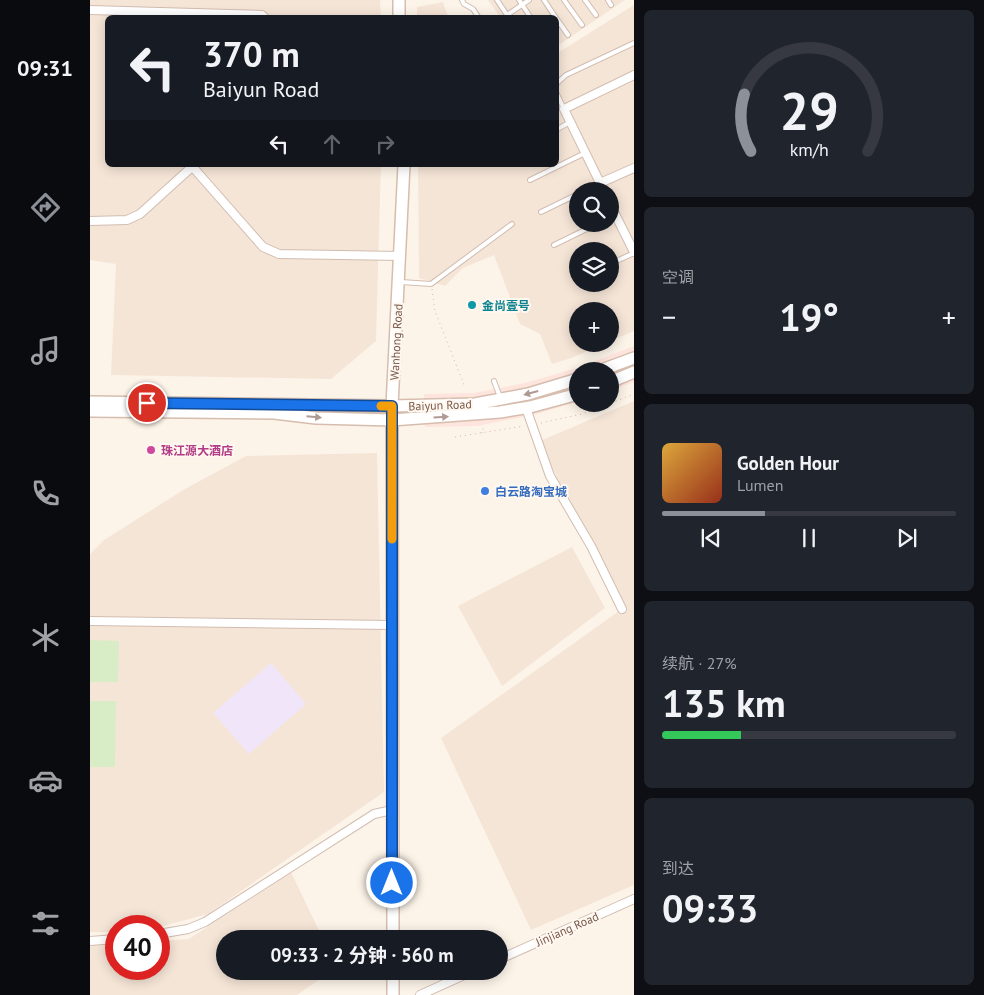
<!DOCTYPE html>
<html lang="zh">
<head>
<meta charset="utf-8">
<style>
	body { margin:0; font-family:"PT Sans","Noto Sans SC",sans-serif; background:#20242c; color:#f1f3f6; height:100vh; display:flex; flex-direction:column; font-size:19px; white-space:nowrap }
	* { box-sizing:border-box; margin:0 }
	p { font-size:16px; color:#9ea1a6 }
	.icon { flex:none; width:28px; height:28px; fill:none; stroke:currentColor; stroke-width:2; stroke-linecap:round; stroke-linejoin:round }
	.map { position:relative; flex:1; overflow:hidden }
	.panel { display:flex; flex-direction:column; gap:10px; padding:10px; background:#0d0f14; width:350px }
	.panel>* { flex:none }
	.top-card { position:absolute; left:15px; top:15px; width:454px; height:152px; border-radius:8px; box-shadow:0 2px 12px #0003; background:#171b24; color:#f1f3f6; overflow:hidden }
	.fabs { position:absolute; left:479px; top:182px; display:grid; gap:10px }
	.fabs a { display:grid; place-items:center; width:50px; height:50px; border-radius:50%; background:#171b24; box-shadow:0 2px 12px #0003; font-size:25px }
	.speed { position:absolute; left:15px; top:915px; display:flex; gap:10px; font-size:25px; font-weight:700; text-align:center }
	.speed>* { display:grid; place-content:center; width:65px; height:65px; border-radius:50%; background:#171b24; box-shadow:0 2px 12px #0003; line-height:1 }
	.speed .limit { border:8px solid #d22; background:#fff; color:#111 }
	.pin { position:absolute; display:grid; place-items:center; width:42px; height:42px; color:#fff; margin:-21px; border:2px solid #fff; border-radius:50%; box-shadow:0 1px 5px #0007 }
	.me { position:absolute; width:55px; margin:-28px; rotate:0deg; stroke-linejoin:round; filter:drop-shadow(0 0 4px #0008) }
	.turn { display:flex; align-items:center; gap:18px; height:105px; padding:0 15px; font-size:22px }
	.turn .icon { width:65px; height:65px; stroke-width:2.5 }
	.turn b { display:block; font-size:35px; line-height:42px }
	.lanes { display:flex; align-items:center; height:48px; padding:0 15px; background:#0003; justify-content:center; gap:25px; direction:ltr }
	.lanes .off { opacity:.35 }
	.big { font-size:38px; font-weight:700; line-height:1.1 }
	.panel .widget { flex:1; display:flex; flex-direction:column; justify-content:center; gap:8px; min-width:0; padding:0 18px; border-radius:8px; background:#20242c }
	.panel .dial { align-items:center; gap:0 }
	.dial svg { height:130px; overflow:visible; fill:none; stroke:#363941; stroke-width:7; stroke-linecap:round; text-anchor:middle }
	.dial text { fill:#f1f3f6; stroke:none }
	.song { display:flex; align-items:center; gap:15px }
	.cover { width:60px; height:60px; border-radius:8px; background:linear-gradient(135deg,hsl(40 70% 55%),hsl(10 70% 35%)) }
	.played { height:5px; border-radius:2px; background:linear-gradient(90deg,#8c9099 35%,#363941 35%) }
	.keys { display:flex; justify-content:space-around; direction:ltr }
	.heat { display:flex; justify-content:space-between; align-items:center; font-size:28px; direction:ltr }
	.charge { height:8px; border-radius:4px; background:linear-gradient(90deg,#34c759 27%,#363941 0) }
	.trip { position:absolute; left:126px; top:930px; width:292px; height:50px; border-radius:25px; background:#171b24; box-shadow:0 2px 12px #0003; font-weight:700; line-height:50px; text-align:center }
	main { display:flex; flex:1; min-height:0 }
	.menu { display:flex; flex-direction:column; width:90px; justify-content:space-around; align-items:center; background:#090b0e; color:#9ea1a6 }
	.menu .icon { width:35px; height:35px }
	.menu .selected { color:#8c9099 }
	.menu b { font-size:22px; color:#f1f3f6 }
	.map>svg:first-child { display:block }
	.residential { fill:#f5e5d7; fill-rule:evenodd }
	.commercial { fill:#fde4dd }
	.education { fill:#f1e5fa }
	.pitch { fill:#d8ecc6 }
	.lines { fill:none; stroke-linecap:round; stroke-linejoin:round }
	.lane-casing { stroke:#d2bdb1; stroke-width:6 }
	.street-casing { stroke:#d2bdb1; stroke-width:10 }
	.secondary-casing { stroke:#d6bdad; stroke-width:14 }
	.path { stroke:#d9b4a2; stroke-width:1; stroke-dasharray:1 4; stroke-linecap:butt }
	.lane { stroke:#fff; stroke-width:4 }
	.street { stroke:#fff; stroke-width:8 }
	.secondary { stroke:#fff; stroke-width:11 }
	.oneway { fill:#af9b93 }
	.route-casing { stroke:#114b97; stroke-width:12 }
	.route { stroke:#1a73e8; stroke-width:9 }
	.slow { stroke:#f59e0b; stroke-width:9 }
	.culture-dot { fill:#0f9aa8; stroke:#fff8f0; stroke-width:2 }
	.hotel-dot { fill:#d1479c; stroke:#fff8f0; stroke-width:2 }
	.shop-dot { fill:#3f7fe0; stroke:#fff8f0; stroke-width:2 }
	.labels { text-anchor:middle; dominant-baseline:central; stroke-width:4; stroke-linejoin:round; paint-order:stroke }
	.culture-label { font-size:12px; font-weight:bold; fill:#0d838f; stroke:#fff8f0; text-anchor:start }
	.street-label { font-size:12px; fill:#79584b; stroke:#fff8f0 }
	.hotel-label { font-size:12px; font-weight:bold; fill:#b23c85; stroke:#fff8f0; text-anchor:start }
	.shop-label { font-size:12px; font-weight:bold; fill:#366cbe; stroke:#fff8f0; text-anchor:start }
</style>
</head>
<body>
<main>
<nav class="menu">
<b>09:31</b>
<svg class="icon selected" aria-label="directions" viewBox="0 0 24 24"><path d="M12 3l9 9-9 9-9-9zM9 14v-3h6M13 9l2 2-2 2"/></svg>
<svg class="icon" aria-label="music" viewBox="0 0 24 24"><path d="M9 18V5l10-2v13"/><circle cx="6" cy="18" r="3"/><circle cx="16" cy="16" r="3"/></svg>
<svg class="icon" aria-label="phone" viewBox="0 0 24 24"><path d="M5 4h4l2 5-3 2q2 4 5 5l2-3 5 2v4C11 20 4 13 5 4z"/></svg>
<svg class="icon" aria-label="climate" viewBox="0 0 24 24"><path d="M12 3v18M4 7l16 10M4 17L20 7"/></svg>
<svg class="icon" aria-label="car" viewBox="0 0 24 24"><path d="M5 17H2v-5l4-1 3-4h7l3 4 3 1v5h-3M9 17h6M6 11h13"/><circle cx="7" cy="17" r="2"/><circle cx="17" cy="17" r="2"/></svg>
<svg class="icon" aria-label="filters" viewBox="0 0 24 24"><path d="M4 7h16M4 17h16"/><circle cx="9" cy="7" r="2"/><circle cx="15" cy="17" r="2"/></svg>
</nav>
<div class="map">
<svg width="544" height="995" viewBox="0 0 544 995">
	<rect width="100%" height="100%" fill="#fdf4e9"/>
	<path class="residential" d="M0,0H290L291,17L18,18V165H291L286,341L241,379L21,375L26,264L0,260Z
		M398,0H535L466,47V18L410,17Z
		M353,2L358,17H327V7Z
		M544,5V331L520,341V311H488V344H514L481,358L462,364L450,334L430,324L404,255L373,268L355,286L329,278L328,165H466V54ZM488,191H520V224H488ZM488,251H520V284H488Z
		M544,401V885L441,930L351,738L529,611L450,441Z
		M287,453L294,792L118,914L69,927L26,926V932H0V554L14,540L95,489L156,456Z
		M482,547L515,608L412,686L368,606Z
		M201,872L233,939H135V971H241L207,995H0V946L26,944V969H69V941L99,939Z"/>
	<path class="commercial" d="M544,346V382L520,391V371H488L487,402L443,415L387,426L335,427L334,394L384,393L435,383L487,368Z"/>
	<path class="education" d="M181,663L216,704L159,754L123,713Z"/>
	<path class="pitch" d="M0,640L29,641L28,682H0Z
		M0,701H26L25,767H0Z"/>
	<g class="lines">
		<g class="lane-casing">
			<path id="lane" d="M372,0L374,4L383,9L389,18
				M407,0L419,18
				M429,0L441,18
				M454,0L466,18
				M474,0L492,25
				M495,0L506,15
				M518,0L521,5
				M417,15L439,0
				M466,18L478,35
				M466,84L476,75L544,43
				M466,92L474,109
				M466,130L480,122
				M440,180L495,153
				M494,191L510,183
				M451,212L488,194
				M464,245L507,224
				M520,264L544,253
				M311,282L341,284L422,224
				M404,381L410,397"/>
		</g>
		<g class="street-casing">
			<path id="street" d="M0,10L172,15L175,18
				M101,165L173,247L189,254L310,256
				M510,183L544,168
				M514,191L474,109L544,75
				M520,204L544,252
				M0,221L37,220L50,214L104,165
				M436,408L460,476L501,546L532,609
				M0,621L303,625
				M69,934L98,929L115,922L284,814L302,810
				M0,941L26,939
				M410,959L544,899
				M330,995L383,971"/>
		</g>
		<g class="secondary-casing">
			<path id="secondary" d="M309,0V18
				M509,371L544,358
				M520,382L544,372
				M0,402L302,406L385,404L438,394L488,379
				M0,411L184,413L226,418L302,420L410,412L440,407L488,394
				M303,939L302,406L314,165
				M303,971V995"/>
		</g>
		<path class="path" d="M342,289L345,311L374,385
			M521,403L544,394
			M451,423L492,414L520,404
			M392,433L391,430L397,427
			M365,437L434,426"/>
		<use href="#lane" class="lane"/>
		<use href="#street" class="street"/>
		<use href="#secondary" class="secondary"/>
	</g>
	<defs><path id="oneway-solid" d="M-6-.8H1V-3.2L6.5 0L1 3.2V.8H-6Z" transform="scale(1.25)"/></defs>
	<g class="oneway">
		<use href="#oneway-solid" transform="translate(441 393) rotate(165)"/>
		<use href="#oneway-solid" transform="translate(224 417) rotate(5)"/>
		<use href="#oneway-solid" transform="translate(351 417) rotate(-4)"/>
	</g>
	<g class="lines">
		<g class="route-casing">
			<path id="route" d="M57,403L302,406V883"/>
		</g>
		<use href="#route" class="route"/>
		<path class="slow" d="M291,406H302V539"/>
	</g>
	<circle class="culture-dot" cx="382" cy="305" r="5"/>
	<circle class="hotel-dot" cx="61" cy="450" r="5"/>
	<circle class="shop-dot" cx="395" cy="491" r="5"/>
	<g class="labels">
		<g class="culture-label">
			<text x="392" y="305">金尚壹号</text>
		</g>
		<g class="street-label">
			<text transform="translate(306 342) rotate(-87)">Wanhong Road</text>
			<text transform="translate(350 405) rotate(-2)">Baiyun Road</text>
			<text transform="translate(477 929) rotate(-24)">Jinjiang Road</text>
		</g>
		<g class="hotel-label">
			<text x="71" y="450">珠江源大酒店</text>
		</g>
		<g class="shop-label">
			<text x="405" y="491">白云路淘宝城</text>
		</g>
	</g>
</svg>
<div class="fabs">
<a><svg class="icon" aria-label="search" viewBox="0 0 24 24"><circle cx="10" cy="10" r="6"/><path d="M15 15l6 6"/></svg></a>
<a><svg class="icon" aria-label="layers" viewBox="0 0 24 24"><path d="M12 4l9 5-9 5-9-5zM3 14l9 5 9-5"/></svg></a>
<a>+</a>
<a>−</a>
</div>
<div class="speed"><div class="limit">40</div></div>
<div class="pin" style="left:57px;top:403px;background:#d93025"><svg class="icon" aria-label="arrive" viewBox="0 0 24 24"><path d="M6 21V4h12l-3 4 3 4H6"/></svg></div>
<svg class="me" style="left:302px;top:883px" viewBox="-20 -20 40 40"><circle r="17" fill="#1a73e8" stroke="#fff" stroke-width="3"/><path d="M0-11L8 9 0 5-8 9z" fill="#fff"/></svg>
<div class="trip">09:33 · 2 分钟 · 560 m</div>
<div class="top-card">
<div class="turn"><svg class="icon" aria-label="left" viewBox="0 0 24 24"><path d="M17 20v-9H6M10 6l-5 5 5 5"/></svg><div><b>370 m</b>Baiyun Road</div></div>
<div class="lanes"><svg class="icon" aria-label="left" viewBox="0 0 24 24"><path d="M17 20v-9H6M10 6l-5 5 5 5"/></svg><svg class="icon off" aria-label="ahead" viewBox="0 0 24 24"><path d="M12 20V5M6 11l6-6 6 6"/></svg><svg class="icon off" aria-label="right" viewBox="0 0 24 24"><path d="M7 20v-9h11M14 6l5 5-5 5"/></svg></div>
</div>
</div>
<section class="panel">
<div class="widget dial"><svg viewBox="0 0 100 80">
<path d="M14 69A42 42 0 1 1 86 69"/>
<path d="M14 69A42 42 0 0 1 10 34" stroke="#8c9099"/>
<text x="50" y="56" font-size="32" font-weight="700">29</text>
<text x="50" y="72" font-size="11">km/h</text>
</svg></div>
<div class="widget"><p>空调</p>
<div class="heat"><a>−</a><b class="big">19°</b><a>+</a></div>
</div>
<div class="widget">
<div class="song"><i class="cover"></i><div><b>Golden Hour</b><p>Lumen</p></div></div>
<div class="played"></div>
<div class="keys"><svg class="icon" aria-label="previous" viewBox="0 0 24 24"><path d="M18 5L8 12l10 7zM5 5v14"/></svg><svg class="icon" aria-label="pause" viewBox="0 0 24 24"><path d="M8 5v14M16 5v14"/></svg><svg class="icon" aria-label="next" viewBox="0 0 24 24"><path d="M6 5l10 7-10 7zM19 5v14"/></svg></div>
</div>
<div class="widget"><p>续航 · 27%</p><b class="big">135 km</b><div class="charge"></div></div>
<div class="widget"><p>到达</p><b class="big">09:33</b></div>
</section>
</main>
</body>
</html>
